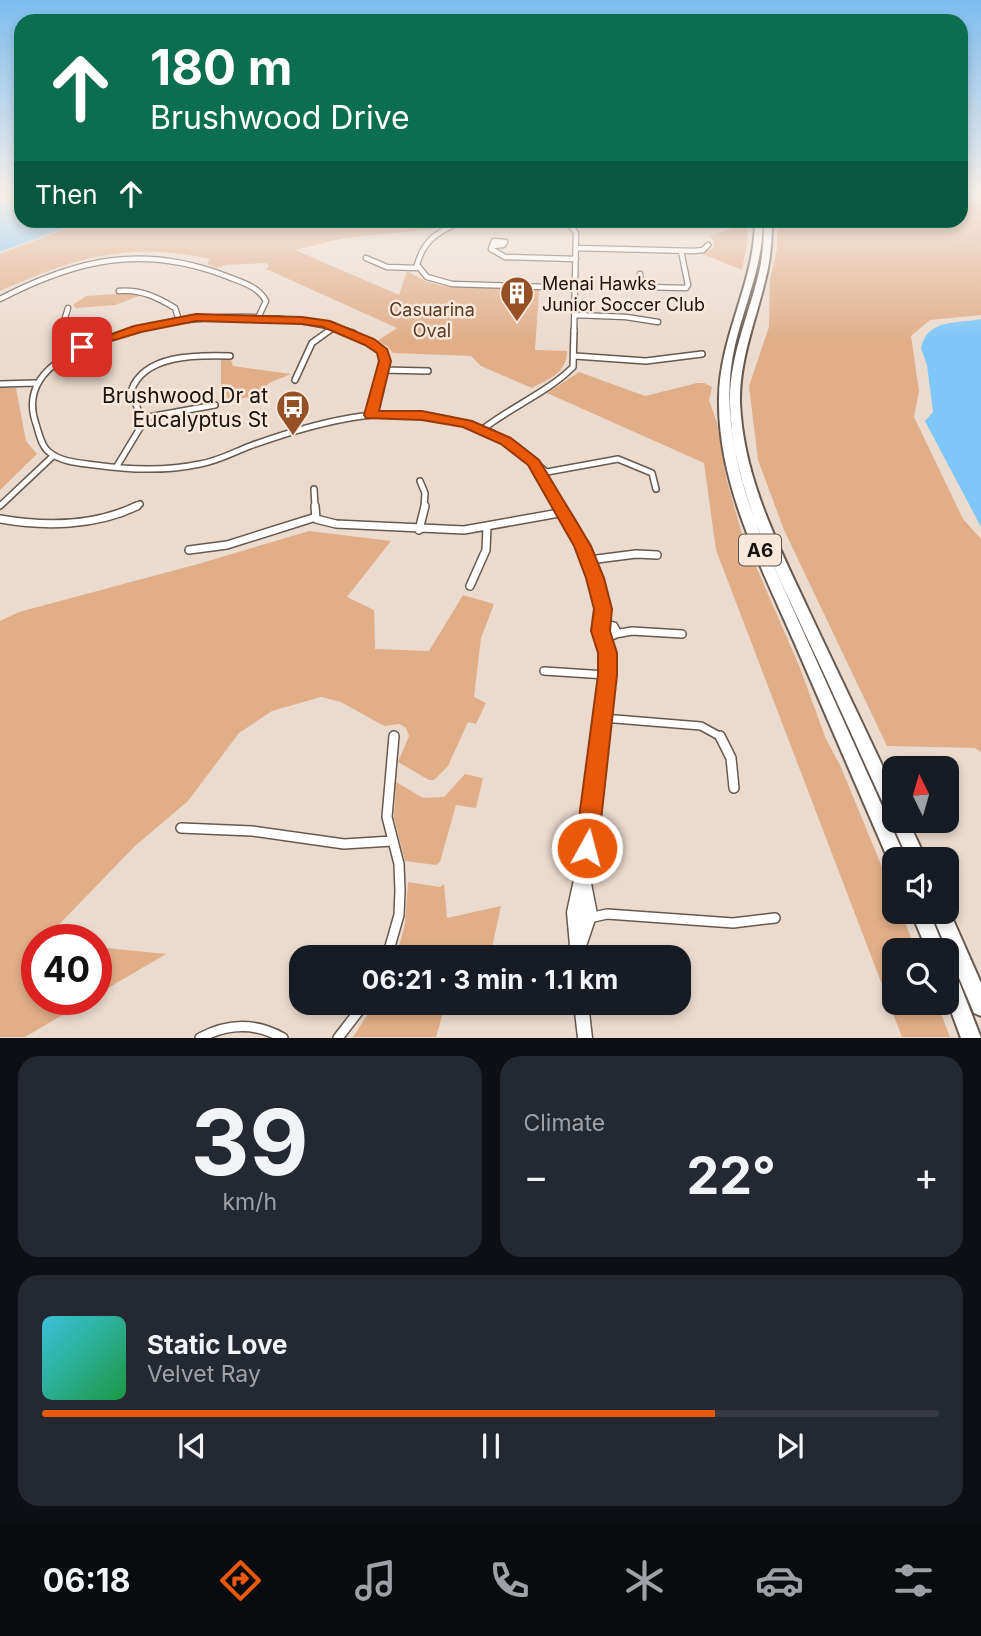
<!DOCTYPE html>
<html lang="en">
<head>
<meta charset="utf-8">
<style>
	body { margin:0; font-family:Inter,sans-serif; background:#242831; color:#f1f3f6; height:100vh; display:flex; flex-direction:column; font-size:26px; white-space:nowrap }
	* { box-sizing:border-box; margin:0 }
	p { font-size:23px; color:#9ea1a6 }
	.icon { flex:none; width:38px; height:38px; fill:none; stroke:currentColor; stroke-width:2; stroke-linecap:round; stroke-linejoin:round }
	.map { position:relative; height:1038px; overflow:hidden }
	.sheet { display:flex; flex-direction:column; gap:18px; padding:18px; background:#0d0f14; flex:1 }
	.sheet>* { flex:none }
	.guide { position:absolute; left:14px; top:14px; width:954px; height:214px; border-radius:21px; box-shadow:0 4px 10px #0003; background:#0b6e4f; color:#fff; overflow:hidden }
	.needle { width:46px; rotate:355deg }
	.buttons { position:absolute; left:882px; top:756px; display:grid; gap:14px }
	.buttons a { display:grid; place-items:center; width:77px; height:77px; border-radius:14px; background:#171b24; box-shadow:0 4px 10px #0003; font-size:35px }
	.speed { position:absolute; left:21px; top:924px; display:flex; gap:14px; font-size:35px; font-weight:700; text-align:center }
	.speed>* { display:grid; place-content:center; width:91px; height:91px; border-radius:50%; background:#171b24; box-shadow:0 4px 10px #0003; line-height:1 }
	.speed .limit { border:10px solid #d22; background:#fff; color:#111 }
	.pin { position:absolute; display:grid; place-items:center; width:60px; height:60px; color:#fff; margin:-30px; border-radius:14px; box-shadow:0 4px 10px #0006 }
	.me { position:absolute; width:77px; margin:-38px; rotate:7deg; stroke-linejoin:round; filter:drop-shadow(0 0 5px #0008) }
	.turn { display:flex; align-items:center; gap:24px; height:147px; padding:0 21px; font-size:32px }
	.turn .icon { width:91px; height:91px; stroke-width:2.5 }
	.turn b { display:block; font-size:49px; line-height:60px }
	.then { display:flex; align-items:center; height:66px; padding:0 21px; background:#0003; gap:14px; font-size:26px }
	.big { font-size:52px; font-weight:700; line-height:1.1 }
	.sheet .card { flex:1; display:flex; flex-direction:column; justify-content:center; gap:10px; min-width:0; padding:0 24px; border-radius:21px; background:#242831 }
	.sheet .dial { align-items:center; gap:0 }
	.dial b { font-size:91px; line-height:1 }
	.song { display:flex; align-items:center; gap:21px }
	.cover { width:84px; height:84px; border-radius:10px; background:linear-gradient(135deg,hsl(190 70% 55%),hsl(140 70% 35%)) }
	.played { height:7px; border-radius:4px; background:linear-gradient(90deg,#ea580c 75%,#363941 75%) }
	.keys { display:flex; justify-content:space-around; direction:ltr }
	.heat { display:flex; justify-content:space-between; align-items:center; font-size:38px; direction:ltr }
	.sheet .tiles { flex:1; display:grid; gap:18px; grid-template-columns:1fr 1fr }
	.card:last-child { grid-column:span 2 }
	.trip { position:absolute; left:289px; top:945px; width:402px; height:70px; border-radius:21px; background:#171b24; box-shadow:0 4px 10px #0003; font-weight:700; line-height:70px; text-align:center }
	.tabs { display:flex; height:112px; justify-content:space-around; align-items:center; background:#090b0e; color:#9ea1a6 }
	.tabs .icon { width:49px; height:49px }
	.tabs .selected { color:#ea580c }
	.tabs b { font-size:32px; color:#f1f3f6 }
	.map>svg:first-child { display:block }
	.green { fill:#e1ae88 }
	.water { fill:#7ec7f8 }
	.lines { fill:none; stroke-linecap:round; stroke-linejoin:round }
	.street-far3-casing { stroke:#66594f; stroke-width:7 }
	.street-far2-casing { stroke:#66594f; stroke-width:8 }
	.street-far1-casing { stroke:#66594f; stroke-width:10 }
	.street-casing { stroke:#66594f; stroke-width:12 }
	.secondary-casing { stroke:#66594f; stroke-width:3 }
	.highway-casing { stroke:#66594f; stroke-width:4 }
	.street-far3 { stroke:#fff; stroke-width:4.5 }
	.street-far2 { stroke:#fff; stroke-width:5 }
	.street-far1 { stroke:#fff; stroke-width:7 }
	.street { stroke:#fff; stroke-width:9 }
	.secondary { fill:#fff; fill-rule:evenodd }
	.highway { fill:#fff; fill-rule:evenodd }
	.route { fill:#ea580c; stroke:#983908; stroke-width:2 }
	.labels { text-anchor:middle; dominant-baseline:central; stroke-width:5; stroke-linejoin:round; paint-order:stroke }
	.far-poi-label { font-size:18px; fill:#18120f; stroke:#f8e8dc; text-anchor:start }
	.far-park-label { font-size:18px; fill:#5b391e; stroke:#f8e8dc }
	.shield { fill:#f8e8dc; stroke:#5b524c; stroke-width:2 }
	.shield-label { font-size:19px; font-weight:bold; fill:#18120f }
	.poi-label { font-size:21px; fill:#18120f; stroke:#f8e8dc; text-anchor:end }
</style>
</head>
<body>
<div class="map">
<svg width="981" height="1038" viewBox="0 0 981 1038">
	<rect width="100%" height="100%" fill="#ebdbcf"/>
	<path class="green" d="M961,196H981V315L930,320L911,336L919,391L914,417L963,519L981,539V752L975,748L887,746L784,530L758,460L749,386L769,327L770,279L777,249V221L961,220Z
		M85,221H454L434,229L344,238L295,250L399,295L407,271L425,281L443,286L539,290L535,350L567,351C567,373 549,379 532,388L481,366L471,356L393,353L387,346L377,341L397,328L266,269L269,266L266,263L226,265L217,268L207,264L210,259C128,241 74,258 0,291V254Z
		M738,221H746L748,239L742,270L698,252L713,249L714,242L710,236L731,229Z
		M133,293L142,295L115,305L76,308L73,305L86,296Z
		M221,359L231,360L233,366L291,374L269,383L258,395L224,402L221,400Z
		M579,372L645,396L697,383H704L712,387L709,400L717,423L727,481L742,534L800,668L826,739L840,765L894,896V912H901L916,950H894V1003H937L950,1037H902L716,550L704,463L547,393Z
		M0,387L16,388L26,441L37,454L0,490Z
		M309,531L391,541L347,597L374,610L375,649L429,651L463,595L494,604L481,638L474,697L486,703L476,724L468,722L448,766L434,780H429L398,762L409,736L406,728L400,724L384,726L341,702L321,697L272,711L239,733L188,801L135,846L44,940H37V999H90L25,1037H0V621L19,612L198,564Z
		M465,774L483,778L476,808L456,805L440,862L436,865L405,861L394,818L396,782L423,798L444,797Z
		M408,882L440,887L444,884L447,918L501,906L490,957H396L405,924Z
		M96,947L166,954L96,995Z
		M375,1003H446L436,1037H353Z"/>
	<path class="water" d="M20,196L21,220L84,221L0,252V204Z
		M981,319V527L925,421L933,412L927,365L921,348C928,318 957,324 981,319Z"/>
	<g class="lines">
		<g class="street-far3-casing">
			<path id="street-far3" d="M464,220C440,231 424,238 417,265L427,277L452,284L576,288
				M567,220L576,233L574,331
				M494,241L505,242L503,245L492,246Z
				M492,246L491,249L505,257L576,259
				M576,248L694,251L703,250L708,245
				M366,258L387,267L417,268
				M640,274L641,284L645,287L686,288L688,285L681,251
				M119,291C140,289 157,297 175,308L179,320
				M0,299C77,259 143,244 226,276C241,282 258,286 266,301L258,318
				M575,315L626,317L658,322
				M61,331L68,308
				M131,331C201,312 277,312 347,331
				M328,331L335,326"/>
		</g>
		<g class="street-far2-casing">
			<path id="street-far2" d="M62,330L59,339L77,349
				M137,330C93,342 15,364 36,424C39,433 41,446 49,452C61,462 80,463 95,465C129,470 167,471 200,464C218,461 234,452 250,446C286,433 325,421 363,416C404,411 444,416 483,429C511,407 548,392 573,367L574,330
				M341,330L353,333L382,352L384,367L371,415
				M575,356L646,361L702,354
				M383,370L428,371
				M295,380L312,343L330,330
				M0,384L35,383
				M143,418L215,405
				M117,466L143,423L131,391C144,354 197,355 230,356
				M547,472L618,459L652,473L656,489
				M420,481L425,493L424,507
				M314,489L315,507
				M0,506L53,456
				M133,507L140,504"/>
		</g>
		<g class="street-far1-casing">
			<path id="street-far1" d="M315,506L316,519L336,524L464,530L565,512
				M0,519C45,527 95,526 137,506
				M419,530L425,506
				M189,550L227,545L316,517
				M589,560L636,554L657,555
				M470,586L486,550L487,527
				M615,634L632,631L682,634
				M544,671L606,675
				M603,718L701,726L721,737"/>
		</g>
		<g class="street-casing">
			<path id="street" d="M720,736L731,758L734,788
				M181,828L252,831L344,844L392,841
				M589,918L607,914L733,923L775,918
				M387,957L399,915L400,891L399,864L387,817L394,736
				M200,1038C228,1023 255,1022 283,1038
				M338,1038L365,1003"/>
		</g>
		<g class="secondary-casing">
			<path id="secondary" d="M480,427H486L516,443L550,472L546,474H543L510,447L480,431L479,429Z
				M540,474C549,480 555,490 561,499C583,530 611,582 607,621L616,623L620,630L616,638L608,641L611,652L612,684L609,723L599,811L589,873L597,914L584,952L585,957H571L567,912L580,852L587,811L598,723L601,684L600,652L596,633L598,612L596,593L589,571L581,549L559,508L536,477Z
				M574,1003H588L592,1038H578Z"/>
		</g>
		<g class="highway-casing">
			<path id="highway" d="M755,220H763C763,265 745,303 735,345C719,414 740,483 765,547L906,859H894V866L891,865L888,859C857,787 826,716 795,644C761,566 717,484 719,397C720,335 755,282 755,220Z
				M764,220H772C772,237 771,252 768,268C759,313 739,356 740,403C743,476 777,543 808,609C836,669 866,730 894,791V821H908L926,859H908L891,821L894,816L888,814C862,758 837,701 810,644C775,568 732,489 730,403C729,356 750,313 760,268C763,252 764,237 764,220Z
				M947,906L981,983V1016L974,1013L931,912H947Z
				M911,912H929L945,950H927Z
				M947,966L954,969L981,1038H961L947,1000Z"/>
		</g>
		<use href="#street-far3" class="street-far3"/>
		<use href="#street-far2" class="street-far2"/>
		<use href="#street-far1" class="street-far1"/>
		<use href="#street" class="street"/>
		<use href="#secondary" class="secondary"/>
		<use href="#highway" class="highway"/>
	</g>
	<linearGradient id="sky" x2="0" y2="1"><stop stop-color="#7dbcee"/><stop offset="0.57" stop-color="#f6efe9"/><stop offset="1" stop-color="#f6efe9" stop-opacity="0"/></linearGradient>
	<rect width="981" height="341" fill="url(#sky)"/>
	<path class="route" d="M196,314L302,317L330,321L374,339L387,349L391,361L379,411H422L472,421L511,438L539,460L591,546L604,578L612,609L610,631L617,653V675L598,848L595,855L587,859L579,855L575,848L598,675V653L591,631L594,609L586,578L574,546L528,465L501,444L463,427L422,420L366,418L364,415L379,361L377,353L365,345L323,327L302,324L196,321L141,332L82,350L76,347L134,326Z"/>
	<defs>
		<g id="building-pin" transform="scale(1.75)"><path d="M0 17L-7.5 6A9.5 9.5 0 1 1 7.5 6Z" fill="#955025" stroke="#f8e8dc"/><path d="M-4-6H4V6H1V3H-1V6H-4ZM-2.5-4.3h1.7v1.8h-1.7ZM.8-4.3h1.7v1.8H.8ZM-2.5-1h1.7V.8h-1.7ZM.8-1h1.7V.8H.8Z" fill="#fff"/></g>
		<g id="bus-pin" transform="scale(1.75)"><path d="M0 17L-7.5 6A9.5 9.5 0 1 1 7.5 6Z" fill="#955025" stroke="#f8e8dc"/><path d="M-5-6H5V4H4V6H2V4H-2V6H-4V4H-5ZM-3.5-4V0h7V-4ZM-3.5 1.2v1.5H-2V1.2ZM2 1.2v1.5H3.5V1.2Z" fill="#fff"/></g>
	</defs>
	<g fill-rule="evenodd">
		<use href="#building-pin" x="517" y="293"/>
		<use href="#bus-pin" x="293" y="407"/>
	</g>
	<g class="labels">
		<g class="far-poi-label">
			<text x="542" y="283">Menai Hawks<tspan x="542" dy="21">Junior Soccer Club</tspan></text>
		</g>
		<g class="far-park-label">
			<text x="432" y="309">Casuarina<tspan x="432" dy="21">Oval</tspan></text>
		</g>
		<rect class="shield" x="739" y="534.5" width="42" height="31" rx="5"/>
		<g class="shield-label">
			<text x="760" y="550">A6</text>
		</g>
		<g class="poi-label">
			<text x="268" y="395">Brushwood Dr at<tspan x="268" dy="24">Eucalyptus St</tspan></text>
		</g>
	</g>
</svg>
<div class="buttons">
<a><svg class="needle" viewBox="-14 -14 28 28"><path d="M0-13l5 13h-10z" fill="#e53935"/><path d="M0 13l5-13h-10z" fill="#9ea1a6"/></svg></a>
<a><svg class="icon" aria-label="sound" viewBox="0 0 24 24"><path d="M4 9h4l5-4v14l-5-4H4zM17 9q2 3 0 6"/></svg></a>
<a><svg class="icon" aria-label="search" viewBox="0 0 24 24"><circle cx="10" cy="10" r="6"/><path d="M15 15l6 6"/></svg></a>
</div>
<div class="speed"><div class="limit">40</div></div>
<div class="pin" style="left:82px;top:347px;background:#d93025"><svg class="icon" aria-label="arrive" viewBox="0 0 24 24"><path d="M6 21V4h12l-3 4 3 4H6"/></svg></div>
<svg class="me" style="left:587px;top:848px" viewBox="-20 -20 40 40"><circle r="17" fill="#ea580c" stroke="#fff" stroke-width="3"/><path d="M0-11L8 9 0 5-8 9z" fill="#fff"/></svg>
<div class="trip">06:21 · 3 min · 1.1 km</div>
<div class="guide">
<div class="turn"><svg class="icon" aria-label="ahead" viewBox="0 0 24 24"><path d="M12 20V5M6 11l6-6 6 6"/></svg><div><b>180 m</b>Brushwood Drive</div></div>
<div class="then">Then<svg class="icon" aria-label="ahead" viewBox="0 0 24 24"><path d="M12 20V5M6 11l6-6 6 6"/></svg></div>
</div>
</div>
<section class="sheet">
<div class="tiles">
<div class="card dial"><b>39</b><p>km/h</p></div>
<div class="card"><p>Climate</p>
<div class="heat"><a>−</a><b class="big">22°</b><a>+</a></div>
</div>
<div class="card">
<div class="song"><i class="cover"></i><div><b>Static Love</b><p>Velvet Ray</p></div></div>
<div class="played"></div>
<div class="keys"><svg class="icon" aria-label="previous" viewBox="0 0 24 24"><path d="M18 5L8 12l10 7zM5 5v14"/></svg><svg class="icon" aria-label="pause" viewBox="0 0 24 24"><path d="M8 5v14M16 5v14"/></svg><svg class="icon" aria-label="next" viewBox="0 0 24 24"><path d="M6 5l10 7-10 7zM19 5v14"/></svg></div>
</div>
</div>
</section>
<nav class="tabs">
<b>06:18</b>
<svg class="icon selected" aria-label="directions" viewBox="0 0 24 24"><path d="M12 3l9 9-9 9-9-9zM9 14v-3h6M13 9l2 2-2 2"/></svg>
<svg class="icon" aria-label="music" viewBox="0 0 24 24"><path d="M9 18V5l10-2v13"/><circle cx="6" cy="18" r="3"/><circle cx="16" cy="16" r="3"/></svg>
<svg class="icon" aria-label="phone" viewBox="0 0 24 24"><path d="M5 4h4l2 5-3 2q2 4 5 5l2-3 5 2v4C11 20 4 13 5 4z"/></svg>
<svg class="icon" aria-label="climate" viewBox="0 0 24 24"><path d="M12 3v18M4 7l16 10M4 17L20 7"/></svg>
<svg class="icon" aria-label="car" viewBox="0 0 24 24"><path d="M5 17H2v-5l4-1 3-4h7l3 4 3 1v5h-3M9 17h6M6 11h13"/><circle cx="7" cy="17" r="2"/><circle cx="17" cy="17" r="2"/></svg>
<svg class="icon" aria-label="filters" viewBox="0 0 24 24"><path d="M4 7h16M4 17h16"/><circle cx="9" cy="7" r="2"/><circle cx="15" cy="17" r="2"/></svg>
</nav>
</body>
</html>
